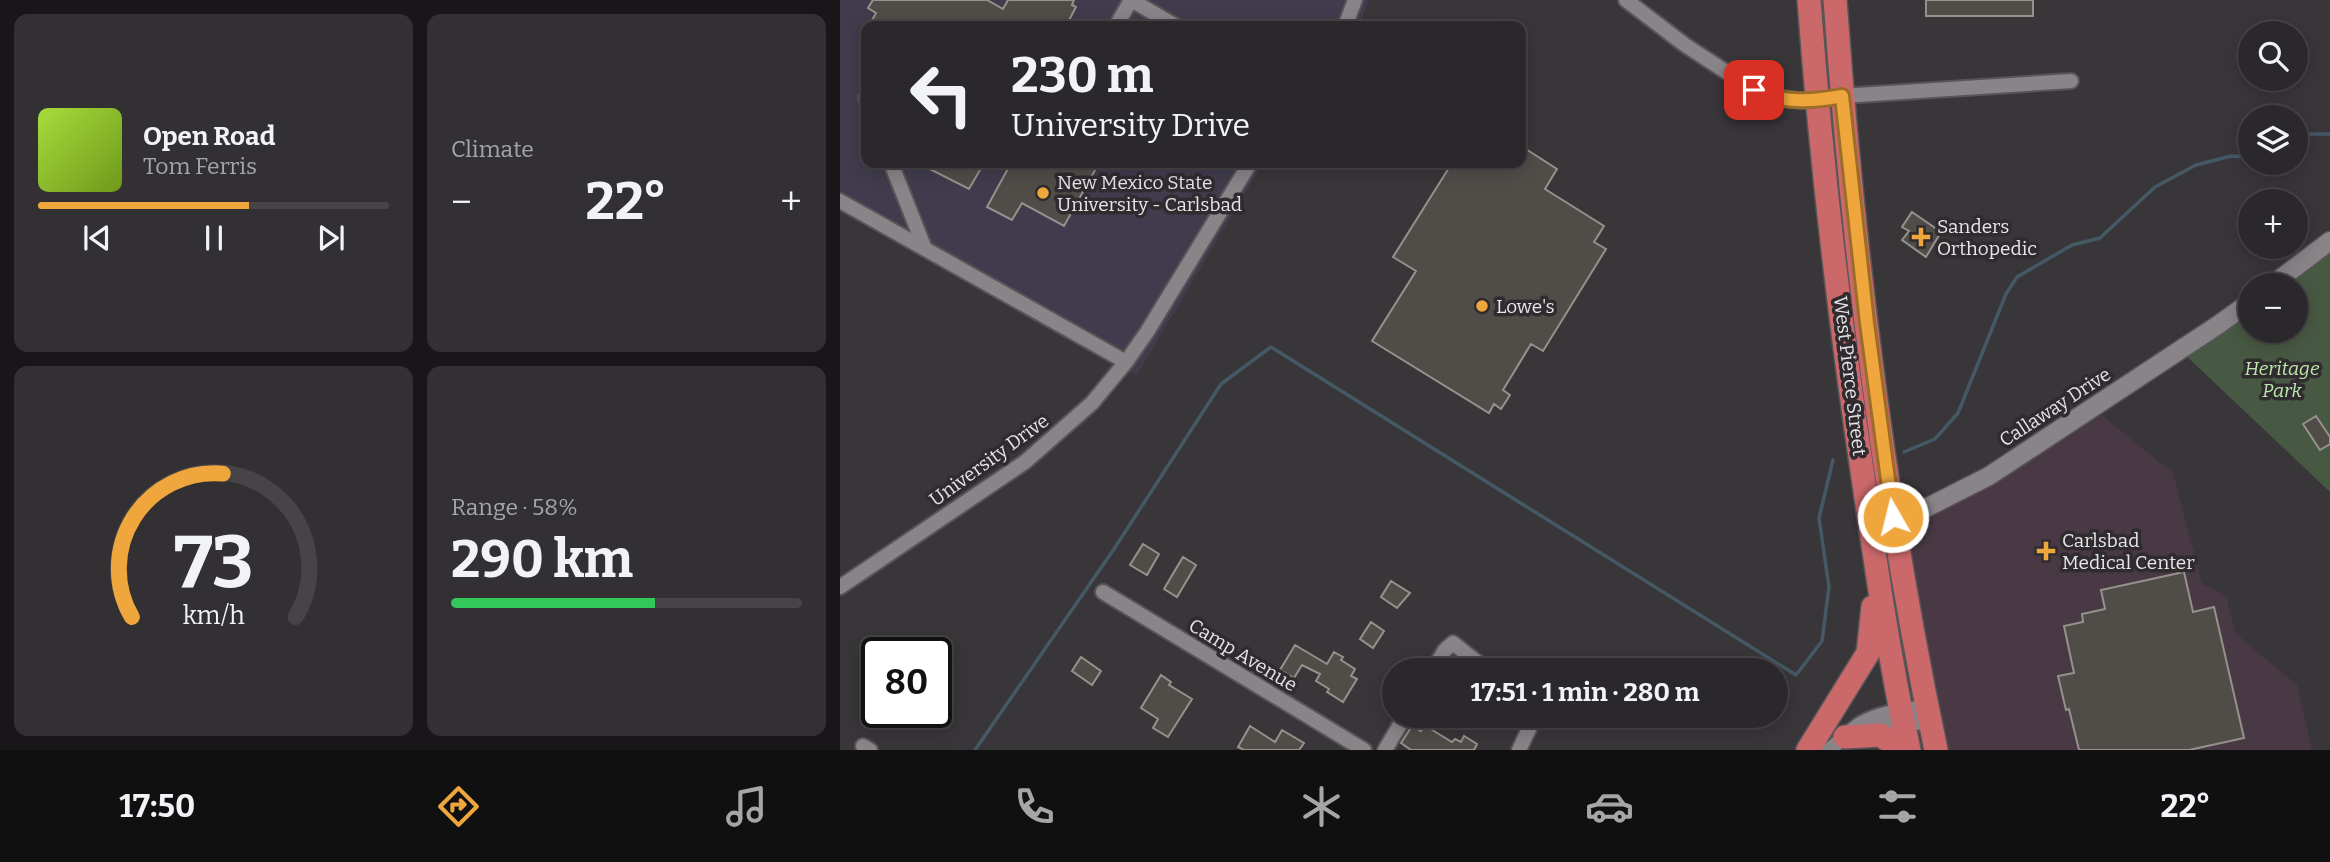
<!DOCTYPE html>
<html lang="en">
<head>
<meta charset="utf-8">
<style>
	body { margin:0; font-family:Bitter,serif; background:#333033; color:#f1f3f6; height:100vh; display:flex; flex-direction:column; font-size:26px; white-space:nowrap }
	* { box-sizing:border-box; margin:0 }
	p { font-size:23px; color:#a6a6a9 }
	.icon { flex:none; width:38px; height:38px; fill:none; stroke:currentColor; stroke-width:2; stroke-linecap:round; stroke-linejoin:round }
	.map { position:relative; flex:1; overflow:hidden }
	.sheet { display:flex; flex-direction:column; gap:14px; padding:14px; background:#181618; width:840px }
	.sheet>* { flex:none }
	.banner { position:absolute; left:21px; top:21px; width:665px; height:147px; border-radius:14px; box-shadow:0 4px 18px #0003,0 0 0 2px #474447; background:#2b282b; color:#f1f3f6; overflow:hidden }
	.tools { position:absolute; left:1398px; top:21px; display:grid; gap:14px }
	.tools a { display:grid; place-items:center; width:70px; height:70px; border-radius:50%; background:#2b282b; box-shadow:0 4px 18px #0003,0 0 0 2px #474447; font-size:35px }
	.speed { position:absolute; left:21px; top:637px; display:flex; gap:14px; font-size:35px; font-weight:700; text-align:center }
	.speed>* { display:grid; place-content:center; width:91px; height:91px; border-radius:50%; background:#2b282b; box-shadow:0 4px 18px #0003,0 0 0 2px #474447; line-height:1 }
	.speed .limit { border:4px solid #111; border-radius:10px; background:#fff; color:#111 }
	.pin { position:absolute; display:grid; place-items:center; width:60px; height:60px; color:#fff; margin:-30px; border-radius:14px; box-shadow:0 4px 10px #0006 }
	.me { position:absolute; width:77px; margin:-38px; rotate:352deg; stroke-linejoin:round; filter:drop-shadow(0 0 5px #0008) }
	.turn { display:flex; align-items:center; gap:24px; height:147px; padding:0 35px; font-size:32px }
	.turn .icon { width:91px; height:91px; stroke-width:2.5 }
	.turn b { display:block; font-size:49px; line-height:60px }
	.big { font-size:52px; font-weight:700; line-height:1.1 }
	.sheet .tile { flex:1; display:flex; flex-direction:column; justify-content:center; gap:10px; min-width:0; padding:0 24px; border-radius:14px; background:#333033 }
	.sheet .dial { align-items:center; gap:0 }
	.dial svg { height:182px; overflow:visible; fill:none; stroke:#474447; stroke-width:7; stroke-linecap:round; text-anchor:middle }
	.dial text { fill:#f1f3f6; stroke:none }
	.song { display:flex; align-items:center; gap:21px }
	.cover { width:84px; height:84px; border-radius:10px; background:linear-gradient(135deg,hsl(80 70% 55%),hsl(80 70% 35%)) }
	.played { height:7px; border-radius:4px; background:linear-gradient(90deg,#efa73d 60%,#474447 60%) }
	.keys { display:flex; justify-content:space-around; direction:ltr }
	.heat { display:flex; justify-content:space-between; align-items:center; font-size:38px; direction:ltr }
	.charge { height:10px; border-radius:5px; background:linear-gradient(90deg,#34c759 58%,#474447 0) }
	.sheet .tiles { flex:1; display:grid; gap:14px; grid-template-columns:repeat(2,1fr) }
	.trip { position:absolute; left:542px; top:658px; width:406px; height:70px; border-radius:35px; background:#2b282b; box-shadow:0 4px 18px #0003,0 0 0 2px #474447; font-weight:700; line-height:70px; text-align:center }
	.tab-bar { display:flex; height:112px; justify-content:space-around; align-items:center; background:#111011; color:#a6a6a9 }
	.tab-bar .icon { width:49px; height:49px }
	.tab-bar .active { color:#efa73d }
	.tab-bar b { font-size:32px; color:#f1f3f6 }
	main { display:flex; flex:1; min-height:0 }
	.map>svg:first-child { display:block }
	.education { fill:#403c4d }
	.medical { fill:#493944 }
	.green { fill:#485943 }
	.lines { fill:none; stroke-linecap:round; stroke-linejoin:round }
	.stream { stroke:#455965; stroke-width:3.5 }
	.building { fill:#504d49; stroke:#95928d; stroke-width:2 }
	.minor-casing { stroke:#575558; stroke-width:18 }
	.tertiary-casing { stroke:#575558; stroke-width:21 }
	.trunk-casing { stroke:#575558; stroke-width:26 }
	.minor { stroke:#888488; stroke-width:14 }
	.tertiary { stroke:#888488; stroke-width:18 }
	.trunk { stroke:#cb686a; stroke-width:23 }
	.route-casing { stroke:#9b6d28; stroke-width:18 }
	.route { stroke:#efa73d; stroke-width:12 }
	.poi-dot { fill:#efa73d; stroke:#2f2b2f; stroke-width:2.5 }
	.labels { text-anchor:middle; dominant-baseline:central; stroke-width:7; stroke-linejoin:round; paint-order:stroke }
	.poi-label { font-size:19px; fill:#e6e4e6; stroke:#2f2b2f; text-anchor:start }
	.park-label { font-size:19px; font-style:italic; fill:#bce8ad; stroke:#2f2b2f }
	.street-label { font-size:19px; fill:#e6e4e6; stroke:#2f2b2f }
</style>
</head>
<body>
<main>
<section class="sheet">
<div class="tiles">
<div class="tile">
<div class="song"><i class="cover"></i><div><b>Open Road</b><p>Tom Ferris</p></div></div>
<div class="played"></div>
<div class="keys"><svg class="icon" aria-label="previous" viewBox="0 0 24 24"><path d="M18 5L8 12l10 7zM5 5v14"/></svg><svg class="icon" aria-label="pause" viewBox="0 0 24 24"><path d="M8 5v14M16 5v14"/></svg><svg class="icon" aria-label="next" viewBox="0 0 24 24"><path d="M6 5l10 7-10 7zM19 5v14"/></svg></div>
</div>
<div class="tile"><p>Climate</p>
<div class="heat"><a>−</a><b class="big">22°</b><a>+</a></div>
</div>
<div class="tile dial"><svg viewBox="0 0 100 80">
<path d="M14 69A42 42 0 1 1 86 69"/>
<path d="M14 69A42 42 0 0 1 54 6" stroke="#efa73d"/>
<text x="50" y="56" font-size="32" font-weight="700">73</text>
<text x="50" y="72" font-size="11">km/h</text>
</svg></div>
<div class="tile"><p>Range · 58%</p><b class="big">290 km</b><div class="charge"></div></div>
</div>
</section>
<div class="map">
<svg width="1490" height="750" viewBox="0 0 1490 750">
	<rect width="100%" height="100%" fill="#393639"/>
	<path class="education" d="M0,0H529L519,26H26V163H423L297,375L0,209Z"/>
	<path class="medical" d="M1253,408L1333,473L1362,584L1378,591L1387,599L1395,633L1457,685L1472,750H1096L1053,517L1076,513Z"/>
	<path class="green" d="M1490,241V492L1340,350L1410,302V331H1456V285H1432Z"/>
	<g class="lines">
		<path class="stream" d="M1456,134H1490
			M1064,452L1095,439L1118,413L1166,294L1177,277L1232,245L1260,238L1315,187L1356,165L1391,156L1410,157
			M135,750L274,549L381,384L431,347L956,675L982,641L989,587L979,518L993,460"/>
	</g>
	<path class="building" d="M33,0H147L163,9L168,0H234L232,5L236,7L226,26H38L31,22L36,13L28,8Z
		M1086,0H1193V16H1086Z
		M681,146L717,169L705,189L764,226L754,242L766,249L703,351L691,344L663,390L670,395L661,409L654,404L649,413L532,341L576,271L553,257L612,163H631L638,167L640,163H681Z
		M78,163H144L129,189Z
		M171,163H259L224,226L182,203L172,220L147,207Z
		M1072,212L1101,232L1086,257L1062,240L1069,231L1062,227Z
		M1476,416L1490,437V444L1480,450L1463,424Z
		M303,544L319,554L307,575L290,565Z
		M343,557L356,565L337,597L324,589Z
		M1344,572L1353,612L1374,607L1404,738L1349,750H1239L1229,709L1226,710L1218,676L1234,673L1224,626L1243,622L1242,614L1265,609L1261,590Z
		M551,581L570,593L557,608L541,597Z
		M531,622L544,631L533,648L520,639Z
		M455,645L487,664L494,652L503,657L501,660L515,669L511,676L517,679L503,702L487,692L489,689L476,681L480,674L462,665L454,678L440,670Z
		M241,657L261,671L252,685L232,671Z
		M321,675L331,682L329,685L352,699L328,737L313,728L318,719L301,708Z
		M584,725L612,742L615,739L621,742L624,736L637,744L634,750H571L561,743L572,726L581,731Z
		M410,726L435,742L442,730L464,743L459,750H404L398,747Z"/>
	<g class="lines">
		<g class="minor-casing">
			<path id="minor" d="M786,0L845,45L914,90L927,96L962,101H977L1002,96L1231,81
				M276,26L291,0L336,26
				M505,26L515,0
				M26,98V99
				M51,163L85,249
				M0,201L286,362
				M0,587L185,462L252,403L286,362L307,332L410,163
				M263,592L524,750
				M593,670L605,650L613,643L647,670
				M1026,729L1052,724L1090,722
				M23,746L30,750
				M545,750L565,716
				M679,750L689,729L690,716
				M989,750C999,742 1010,731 1020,724C1040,712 1065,710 1087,707"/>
		</g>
		<g class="tertiary-casing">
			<path id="tertiary" d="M1432,285L1490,241
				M1042,518L1076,513L1149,476L1378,325L1410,302"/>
		</g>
		<g class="trunk-casing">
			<path id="trunk" d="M969,0C981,162 1000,323 1024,484C1037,573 1050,662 1069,750
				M995,0C1013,250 1044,504 1096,750
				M1005,737L1041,735L1061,750
				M968,750L1028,653L1033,607"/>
		</g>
		<use href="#minor" class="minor"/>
		<use href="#tertiary" class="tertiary"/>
		<use href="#trunk" class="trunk"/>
	</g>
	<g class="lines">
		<g class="route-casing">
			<path id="route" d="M914,90C943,103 971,102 1002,96L1027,323L1053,517"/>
		</g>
		<use href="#route" class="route"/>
	</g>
	<g class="poi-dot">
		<circle cx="203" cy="193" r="7"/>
		<path d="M1077.5 226.5h7v7h7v7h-7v7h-7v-7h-7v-7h7z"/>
		<circle cx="642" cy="306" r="7"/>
		<path d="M1202.5 540.5h7v7h7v7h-7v7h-7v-7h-7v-7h7z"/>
	</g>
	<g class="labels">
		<g class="poi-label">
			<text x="217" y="182">New Mexico State<tspan x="217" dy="22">University - Carlsbad</tspan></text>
			<text x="1097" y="226">Sanders<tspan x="1097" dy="22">Orthopedic</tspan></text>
			<text x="656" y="306">Lowe's</text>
			<text x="1222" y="540">Carlsbad<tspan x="1222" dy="22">Medical Center</tspan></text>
		</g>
		<g class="park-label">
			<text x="1442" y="368">Heritage<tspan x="1442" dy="22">Park</tspan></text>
		</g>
		<g class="street-label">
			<text transform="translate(1010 376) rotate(83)">West Pierce Street</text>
			<text transform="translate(1215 407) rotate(-33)">Callaway Drive</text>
			<text transform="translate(149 460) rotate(-36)">University Drive</text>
			<text transform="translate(403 655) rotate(31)">Camp Avenue</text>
		</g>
	</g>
</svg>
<div class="tools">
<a><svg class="icon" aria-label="search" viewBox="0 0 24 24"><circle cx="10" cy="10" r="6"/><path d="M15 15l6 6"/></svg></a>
<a><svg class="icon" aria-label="layers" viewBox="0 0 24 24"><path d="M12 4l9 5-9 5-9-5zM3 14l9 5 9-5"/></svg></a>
<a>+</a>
<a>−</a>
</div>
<div class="speed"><div class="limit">80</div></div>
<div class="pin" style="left:914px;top:90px;background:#d93025"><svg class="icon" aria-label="arrive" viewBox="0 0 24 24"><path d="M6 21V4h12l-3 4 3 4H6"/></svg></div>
<svg class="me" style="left:1053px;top:517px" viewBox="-20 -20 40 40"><circle r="17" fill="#efa73d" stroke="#fff" stroke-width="3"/><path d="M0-11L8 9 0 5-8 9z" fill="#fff"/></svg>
<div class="trip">17:51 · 1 min · 280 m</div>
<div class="banner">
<div class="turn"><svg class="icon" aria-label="left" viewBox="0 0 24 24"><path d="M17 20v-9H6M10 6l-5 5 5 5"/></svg><div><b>230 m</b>University Drive</div></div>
</div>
</div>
</main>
<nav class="tab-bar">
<b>17:50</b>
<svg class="icon active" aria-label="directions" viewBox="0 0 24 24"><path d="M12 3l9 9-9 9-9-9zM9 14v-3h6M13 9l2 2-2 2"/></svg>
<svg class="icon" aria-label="music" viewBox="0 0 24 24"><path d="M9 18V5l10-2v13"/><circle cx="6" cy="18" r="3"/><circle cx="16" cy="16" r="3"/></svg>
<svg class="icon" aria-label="phone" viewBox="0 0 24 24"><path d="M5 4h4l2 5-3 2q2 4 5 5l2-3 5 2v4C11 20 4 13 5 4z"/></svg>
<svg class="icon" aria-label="climate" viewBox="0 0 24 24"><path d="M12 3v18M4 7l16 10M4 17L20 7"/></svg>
<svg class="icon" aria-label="car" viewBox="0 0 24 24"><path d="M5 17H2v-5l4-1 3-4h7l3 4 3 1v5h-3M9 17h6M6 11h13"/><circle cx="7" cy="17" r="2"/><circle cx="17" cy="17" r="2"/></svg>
<svg class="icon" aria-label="filters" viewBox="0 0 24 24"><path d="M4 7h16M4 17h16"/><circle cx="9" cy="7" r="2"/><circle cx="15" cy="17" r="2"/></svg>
<b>22°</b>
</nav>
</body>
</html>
